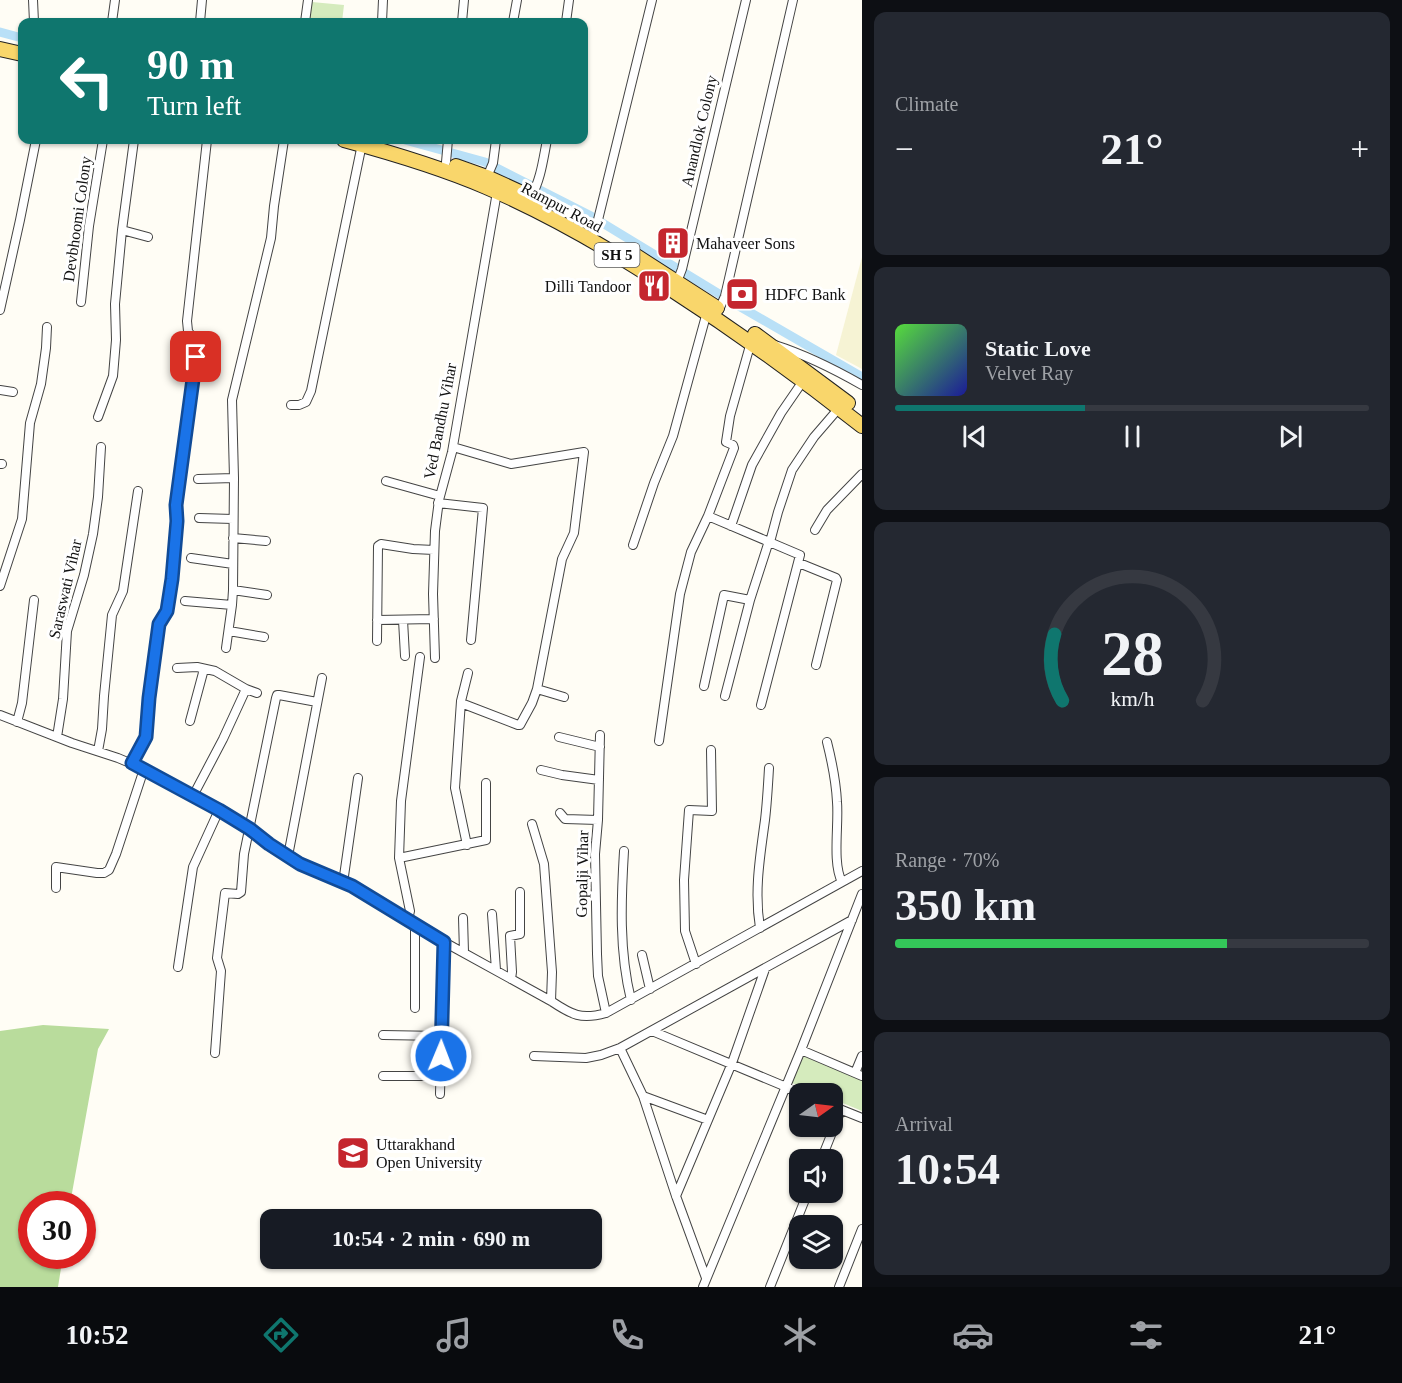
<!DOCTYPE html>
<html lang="en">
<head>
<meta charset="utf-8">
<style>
	body { margin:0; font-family:Georgia,serif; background:#242831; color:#f1f3f6; height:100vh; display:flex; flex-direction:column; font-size:22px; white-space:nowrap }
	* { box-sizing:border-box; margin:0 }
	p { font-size:20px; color:#9ea1a6 }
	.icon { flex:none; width:33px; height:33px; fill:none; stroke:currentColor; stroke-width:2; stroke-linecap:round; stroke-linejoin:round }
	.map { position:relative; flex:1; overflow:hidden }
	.panel { display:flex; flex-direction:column; gap:12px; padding:12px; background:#0d0f14; width:540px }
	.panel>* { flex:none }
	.banner { position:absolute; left:18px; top:18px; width:570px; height:126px; border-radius:12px; box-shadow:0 2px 4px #0004; background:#0f766e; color:#fff; overflow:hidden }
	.needle { width:39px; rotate:76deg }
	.controls { position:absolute; left:789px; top:1083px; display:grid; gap:12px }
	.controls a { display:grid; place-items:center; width:54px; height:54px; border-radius:12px; background:#171b24; box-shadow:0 2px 4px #0004; font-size:30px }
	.speed { position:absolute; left:18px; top:1191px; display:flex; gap:12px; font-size:30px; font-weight:700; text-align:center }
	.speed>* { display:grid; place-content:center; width:78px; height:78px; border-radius:50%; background:#171b24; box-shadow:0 2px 4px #0004; line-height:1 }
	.speed .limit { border:9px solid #d22; background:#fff; color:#111 }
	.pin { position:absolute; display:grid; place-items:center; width:51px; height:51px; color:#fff; margin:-26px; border-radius:12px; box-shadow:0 3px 9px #0006 }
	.me { position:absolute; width:66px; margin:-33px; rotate:1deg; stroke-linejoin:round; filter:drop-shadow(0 0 4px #0008) }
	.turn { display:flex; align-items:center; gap:21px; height:126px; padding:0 30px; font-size:27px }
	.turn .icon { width:78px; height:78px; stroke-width:2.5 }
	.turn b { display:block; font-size:42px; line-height:51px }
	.big { font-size:45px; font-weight:600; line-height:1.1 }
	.panel .card { flex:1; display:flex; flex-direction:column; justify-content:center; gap:9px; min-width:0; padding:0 21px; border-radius:12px; background:#242831 }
	.panel .dial { align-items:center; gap:0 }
	.dial svg { height:156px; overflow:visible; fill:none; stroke:#363941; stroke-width:7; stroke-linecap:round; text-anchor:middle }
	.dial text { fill:#f1f3f6; stroke:none }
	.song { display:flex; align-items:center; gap:18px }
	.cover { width:72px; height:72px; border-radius:9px; background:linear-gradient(135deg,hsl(110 70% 55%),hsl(240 70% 35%)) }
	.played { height:6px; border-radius:3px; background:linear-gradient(90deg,#0f766e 40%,#363941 40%) }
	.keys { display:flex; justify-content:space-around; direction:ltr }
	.heat { display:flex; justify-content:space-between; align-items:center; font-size:33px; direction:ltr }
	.charge { height:9px; border-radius:4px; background:linear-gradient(90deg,#34c759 70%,#363941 0) }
	.trip { position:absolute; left:260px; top:1209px; width:342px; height:60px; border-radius:12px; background:#171b24; box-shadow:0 2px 4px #0004; font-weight:600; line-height:60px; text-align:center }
	.dock { display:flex; height:96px; justify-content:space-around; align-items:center; background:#090b0e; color:#9ea1a6 }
	.dock .icon { width:42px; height:42px }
	.dock .on { color:#0f766e }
	.dock b { font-size:27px; color:#f1f3f6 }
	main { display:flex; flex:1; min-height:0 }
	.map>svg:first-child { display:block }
	.farmland { fill:#f6f3d4 }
	.green { fill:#d5ebbd }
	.forest { fill:#b9dc9c }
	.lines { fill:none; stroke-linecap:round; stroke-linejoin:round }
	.canal { stroke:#b9e0f7; stroke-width:9 }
	.minor-casing { stroke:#444; stroke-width:10 }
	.primary-casing { stroke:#222; stroke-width:16 }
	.minor { stroke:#fff; stroke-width:8 }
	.primary { stroke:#f9d66b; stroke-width:14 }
	.route-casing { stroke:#114b97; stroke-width:15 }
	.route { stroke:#1a73e8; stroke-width:10 }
	.labels { text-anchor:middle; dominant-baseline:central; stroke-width:6; stroke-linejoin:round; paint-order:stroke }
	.shield { fill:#fff; stroke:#585858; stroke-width:1.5 }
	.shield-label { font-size:15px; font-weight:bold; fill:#111 }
	.street-label { font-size:16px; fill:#111; stroke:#fff }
	.poi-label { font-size:16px; fill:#111; stroke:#fff; text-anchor:start }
</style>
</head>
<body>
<main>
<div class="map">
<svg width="862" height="1287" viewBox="0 0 862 1287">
	<rect width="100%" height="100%" fill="#fffdf5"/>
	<path class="farmland" d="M862,257V369L836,355Z"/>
	<path class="green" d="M312,2L344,5L342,22H308Z
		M803,1056L862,1079V1111L833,1099L832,1094L819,1093L792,1083Z"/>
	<path class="forest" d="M43,1025L109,1029L98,1049L70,1204H32V1256H63L58,1287H0V1031Z"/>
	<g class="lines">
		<path class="canal" d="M0,32L22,38
			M405,140L485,162L591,216L739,306L862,377"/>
		<g class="minor-casing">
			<path id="minor" d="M33,0L34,22
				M112,22L115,0
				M200,22L202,0
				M305,22L308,0
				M382,22L383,0
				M462,22L464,0
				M513,22L517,0
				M566,22L569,0
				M446,162L448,140
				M487,177L493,163L496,140
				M531,197C541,179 543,160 547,140
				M122,230L148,237
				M595,232L652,0
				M677,282L682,269L746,0
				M81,302L89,226L103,140
				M0,310L20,220L36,140
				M719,310L725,296L793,0
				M751,342L730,416L726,442L733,445L734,448L708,516L800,555L761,705
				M775,345C806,355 834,369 862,385
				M0,390L13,392
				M291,405H299L306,402L311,391L362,144
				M98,417L113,376L116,340L115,304L122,230L134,140
				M453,447L511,464L584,452L574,533L562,559L537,689L532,703L520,725H518L461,703
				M0,464H2
				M198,479L234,478
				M386,481L440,496
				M438,503L483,508L471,640
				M199,518L233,519
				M731,526L752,465L781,413L803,381
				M815,530L827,510L862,474
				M233,538L266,541
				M770,542L778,512L792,470L814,437L839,408
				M633,545L654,483L673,436L707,312
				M191,558L233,564
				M799,563L836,578L837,580L816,665
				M0,586L22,519L30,423L41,384L46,348L47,327
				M233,590L267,595
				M185,601L232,605
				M377,620L434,619
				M403,620L405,656
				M229,631L264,637
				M377,641L378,546L381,544L413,549L434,550
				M226,648L232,605L233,590L234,478L232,400L271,238L274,206L284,140
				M435,658L433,594L435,531L439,500L452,452L497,192
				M177,668L197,667L215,671L246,689L223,739L193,796
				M704,686L724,595L750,600
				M246,689L257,693
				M537,689L564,697
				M725,696L750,600L769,541
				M0,715L72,743L118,758L144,769L250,829L269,845L300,864L352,887L444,942L551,1001C572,1015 581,1020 606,1013L862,871
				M190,721L204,669
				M17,722L22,703L34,600
				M600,735L598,820L595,854L597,954L598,976L606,1013
				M57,737L63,699L67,631L84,575L93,534L98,497L101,447
				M559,737L600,747
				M659,741L680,594L691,552L708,516
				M827,742C832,762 836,781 837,802C839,825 832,863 842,882
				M98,751L102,729L104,696L112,615L123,591L138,491
				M132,763L146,737L149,698L159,624L167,611L172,579L177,521L175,505L196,357L195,342L188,331L187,321L207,140
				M541,770L562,775L599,780
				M560,813L565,819L598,820
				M532,824L544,864L552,972L551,1001
				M467,845L455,788L461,701L468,673
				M624,851C621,901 619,951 631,1000
				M288,856L322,678
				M399,858L486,840V783
				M343,883L358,778
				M56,888V867L97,873H104L109,870L116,854L144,769
				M492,914L496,970
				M463,918L464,952
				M408,920L410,911L399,858L401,801L420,657
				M415,924V1008
				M760,928C754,891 760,857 765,820C767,803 768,786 769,768
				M642,955L650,989
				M696,964L685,931L684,880L689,810L712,811L711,750
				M178,967L193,867L219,810
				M511,979L512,972L510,936L520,934V892
				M652,1031L803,1094
				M383,1035L442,1036
				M620,1048L643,1096L676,1196L706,1278
				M801,1050L862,1076
				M215,1053L221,971L217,958L225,893L238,894L241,892L244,854L276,698L277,695H279L317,702
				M534,1056L586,1058L601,1055L620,1048L852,920
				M855,1073L862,1056
				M383,1076H441
				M440,1094L444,942
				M643,1096L708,1120
				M832,1106L862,1118
				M821,1160L841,1110
				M676,1196L732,1063L765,969
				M703,1287L801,1050L862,894
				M770,1287L808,1192
				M839,1287L862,1229"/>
		</g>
		<g class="primary-casing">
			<path id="primary" d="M0,49L22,54
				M344,140C392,153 440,167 486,187C551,215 611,250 669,288C736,331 800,377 862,426
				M456,166L487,177L535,199
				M630,252L717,308
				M755,334L848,403"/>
		</g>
		<use href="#minor" class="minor"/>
		<use href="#primary" class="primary"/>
	</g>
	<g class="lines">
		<g class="route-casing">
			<path id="route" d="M196,357L176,505L177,521L172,579L167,611L159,624L149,698L146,737L132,763L219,810L250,829L269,844L300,864L352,886L444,942L441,1056"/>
		</g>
		<use href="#route" class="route"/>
	</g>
	<defs>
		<g id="building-square" transform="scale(1.725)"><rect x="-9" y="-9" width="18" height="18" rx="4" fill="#c4262e" stroke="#fff"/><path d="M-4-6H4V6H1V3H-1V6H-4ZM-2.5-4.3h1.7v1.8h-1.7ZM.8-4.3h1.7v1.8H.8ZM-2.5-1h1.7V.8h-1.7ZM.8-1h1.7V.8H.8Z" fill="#fff"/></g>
		<g id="restaurant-square" transform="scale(1.725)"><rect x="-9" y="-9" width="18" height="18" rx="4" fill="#c4262e" stroke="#fff"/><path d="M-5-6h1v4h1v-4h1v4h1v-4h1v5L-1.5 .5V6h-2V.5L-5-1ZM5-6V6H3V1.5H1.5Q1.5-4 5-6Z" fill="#fff"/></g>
		<g id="bank-square" transform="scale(1.725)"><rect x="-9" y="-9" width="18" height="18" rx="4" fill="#c4262e" stroke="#fff"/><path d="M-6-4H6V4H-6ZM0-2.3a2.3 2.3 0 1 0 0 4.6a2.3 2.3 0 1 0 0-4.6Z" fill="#fff"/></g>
		<g id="university-square" transform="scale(1.725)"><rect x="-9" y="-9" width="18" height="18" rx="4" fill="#c4262e" stroke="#fff"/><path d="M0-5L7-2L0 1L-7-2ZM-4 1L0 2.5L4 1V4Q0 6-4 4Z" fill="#fff"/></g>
	</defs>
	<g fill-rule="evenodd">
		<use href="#building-square" x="673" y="243"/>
		<use href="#restaurant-square" x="654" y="286"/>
		<use href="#bank-square" x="742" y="294"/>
		<use href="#university-square" x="353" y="1153"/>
	</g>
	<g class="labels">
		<rect class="shield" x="594.5" y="243" width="45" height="24" rx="4.5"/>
		<g class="shield-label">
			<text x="617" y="255">SH 5</text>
		</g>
		<g class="street-label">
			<text transform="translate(699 131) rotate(-77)">Anandlok Colony</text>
			<text transform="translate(562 207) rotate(28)">Rampur Road</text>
			<text transform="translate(77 219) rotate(-82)">Devbhoomi Colony</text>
			<text transform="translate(440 421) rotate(-79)">Ved Bandhu Vihar</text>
			<text transform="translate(65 589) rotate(-77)">Saraswati Vihar</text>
			<text transform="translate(582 874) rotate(-89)">Gopalji Vihar</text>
		</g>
		<g class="poi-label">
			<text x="696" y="243">Mahaveer Sons</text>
			<text x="631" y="286" text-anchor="end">Dilli Tandoor</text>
			<text x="765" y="294">HDFC Bank</text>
			<text x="376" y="1144">Uttarakhand<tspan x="376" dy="18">Open University</tspan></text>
		</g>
	</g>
</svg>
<div class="controls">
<a><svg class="needle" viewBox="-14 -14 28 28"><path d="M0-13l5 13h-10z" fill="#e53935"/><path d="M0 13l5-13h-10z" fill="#9ea1a6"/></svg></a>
<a><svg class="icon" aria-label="sound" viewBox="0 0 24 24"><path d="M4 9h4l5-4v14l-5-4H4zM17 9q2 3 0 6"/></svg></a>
<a><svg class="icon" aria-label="layers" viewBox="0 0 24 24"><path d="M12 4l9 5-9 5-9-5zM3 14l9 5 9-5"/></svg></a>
</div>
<div class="speed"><div class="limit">30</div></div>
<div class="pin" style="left:196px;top:357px;background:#d93025"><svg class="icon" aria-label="arrive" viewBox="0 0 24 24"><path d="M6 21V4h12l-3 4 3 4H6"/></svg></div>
<svg class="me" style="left:441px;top:1056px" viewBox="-20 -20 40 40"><circle r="17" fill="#1a73e8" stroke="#fff" stroke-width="3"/><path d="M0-11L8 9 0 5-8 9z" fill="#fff"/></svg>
<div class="trip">10:54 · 2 min · 690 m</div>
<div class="banner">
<div class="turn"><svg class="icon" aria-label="left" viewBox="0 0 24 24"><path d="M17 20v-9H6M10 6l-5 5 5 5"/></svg><div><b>90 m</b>Turn left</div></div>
</div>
</div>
<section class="panel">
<div class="card"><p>Climate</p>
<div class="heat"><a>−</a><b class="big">21°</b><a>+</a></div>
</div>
<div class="card">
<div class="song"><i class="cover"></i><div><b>Static Love</b><p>Velvet Ray</p></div></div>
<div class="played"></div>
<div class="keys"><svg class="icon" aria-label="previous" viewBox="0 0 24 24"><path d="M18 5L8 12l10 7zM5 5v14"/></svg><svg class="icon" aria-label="pause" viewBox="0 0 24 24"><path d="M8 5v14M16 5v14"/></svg><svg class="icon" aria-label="next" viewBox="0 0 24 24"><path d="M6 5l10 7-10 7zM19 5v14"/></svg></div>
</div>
<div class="card dial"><svg viewBox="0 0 100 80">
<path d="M14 69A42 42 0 1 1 86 69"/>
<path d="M14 69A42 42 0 0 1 10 35" stroke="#0f766e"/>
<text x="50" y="56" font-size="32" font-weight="700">28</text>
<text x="50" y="72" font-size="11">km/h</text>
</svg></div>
<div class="card"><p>Range · 70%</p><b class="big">350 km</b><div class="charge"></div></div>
<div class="card"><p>Arrival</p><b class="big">10:54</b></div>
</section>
</main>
<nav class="dock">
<b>10:52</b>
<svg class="icon on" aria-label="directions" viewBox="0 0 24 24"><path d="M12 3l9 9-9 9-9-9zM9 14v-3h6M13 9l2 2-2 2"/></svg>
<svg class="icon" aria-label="music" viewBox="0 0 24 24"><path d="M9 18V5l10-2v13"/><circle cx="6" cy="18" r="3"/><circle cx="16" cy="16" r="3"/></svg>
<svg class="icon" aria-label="phone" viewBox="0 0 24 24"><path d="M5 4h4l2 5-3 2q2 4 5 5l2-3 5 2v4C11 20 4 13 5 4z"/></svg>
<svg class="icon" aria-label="climate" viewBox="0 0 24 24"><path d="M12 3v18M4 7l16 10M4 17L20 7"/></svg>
<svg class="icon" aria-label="car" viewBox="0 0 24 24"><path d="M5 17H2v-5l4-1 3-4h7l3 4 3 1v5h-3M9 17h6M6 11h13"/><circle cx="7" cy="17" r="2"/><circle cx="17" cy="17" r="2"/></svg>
<svg class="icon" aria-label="filters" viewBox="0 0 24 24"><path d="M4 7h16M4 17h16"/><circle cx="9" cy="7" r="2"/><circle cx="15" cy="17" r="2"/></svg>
<b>21°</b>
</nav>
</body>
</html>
